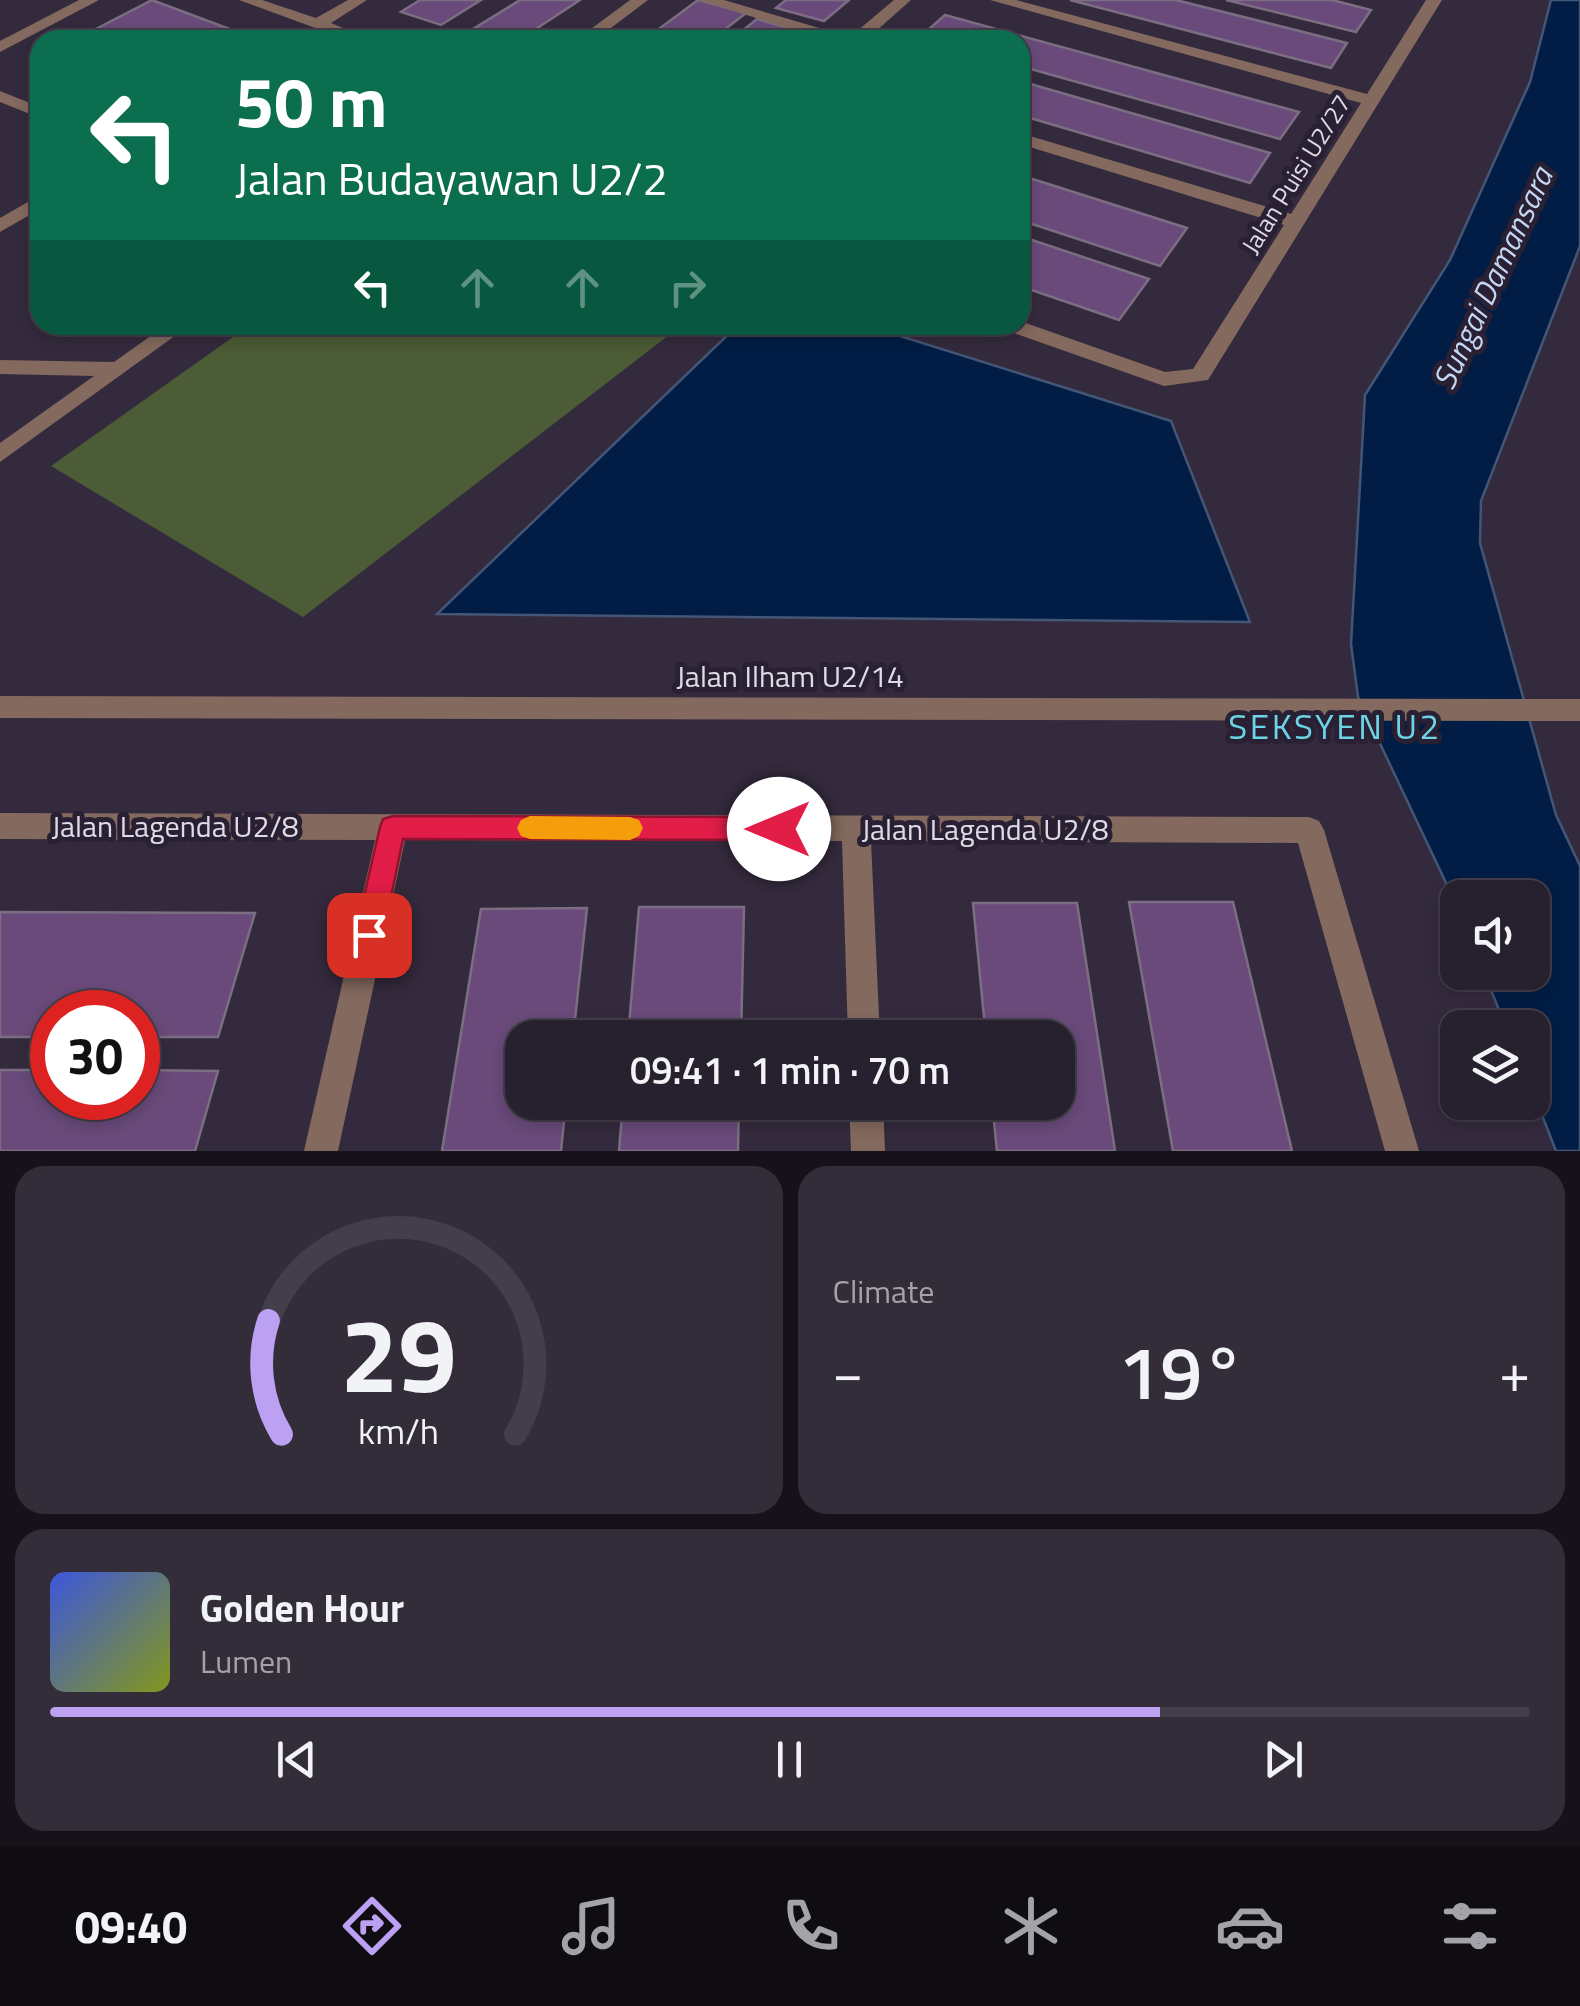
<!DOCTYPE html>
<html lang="en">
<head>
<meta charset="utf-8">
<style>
	body { margin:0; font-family:"Titillium Web",sans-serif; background:#332d3a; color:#f1f3f6; height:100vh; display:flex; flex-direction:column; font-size:38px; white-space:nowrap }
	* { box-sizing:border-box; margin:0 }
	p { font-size:32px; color:#a4a3aa }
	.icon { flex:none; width:55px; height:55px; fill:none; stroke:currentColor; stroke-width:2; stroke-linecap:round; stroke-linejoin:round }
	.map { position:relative; height:1151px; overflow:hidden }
	.side { display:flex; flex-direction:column; gap:15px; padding:15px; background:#151219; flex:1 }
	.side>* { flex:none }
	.top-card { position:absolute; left:30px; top:30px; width:1000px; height:305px; border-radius:30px; box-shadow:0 5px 15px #0003,0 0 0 2px #433e4a; background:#0b6e4f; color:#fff; overflow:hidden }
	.tools { position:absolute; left:1440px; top:880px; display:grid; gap:20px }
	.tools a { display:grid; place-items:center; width:110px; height:110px; border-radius:20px; background:#27202e; box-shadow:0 5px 15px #0003,0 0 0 2px #433e4a; font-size:50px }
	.speed { position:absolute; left:30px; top:990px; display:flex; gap:20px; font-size:50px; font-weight:700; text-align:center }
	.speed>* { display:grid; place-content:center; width:130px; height:130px; border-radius:50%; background:#27202e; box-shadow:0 5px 15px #0003,0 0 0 2px #433e4a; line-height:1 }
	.speed .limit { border:15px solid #d22; background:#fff; color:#111 }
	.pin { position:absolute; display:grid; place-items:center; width:85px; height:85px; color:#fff; margin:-42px; border-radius:20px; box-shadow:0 5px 15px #0006 }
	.me { position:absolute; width:110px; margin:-55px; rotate:270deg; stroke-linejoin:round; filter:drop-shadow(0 0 8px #0008) }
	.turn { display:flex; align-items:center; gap:35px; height:210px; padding:0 40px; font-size:45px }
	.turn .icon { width:130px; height:130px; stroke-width:2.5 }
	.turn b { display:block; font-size:70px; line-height:85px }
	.lanes { display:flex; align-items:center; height:95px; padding:0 40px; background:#0003; justify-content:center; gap:50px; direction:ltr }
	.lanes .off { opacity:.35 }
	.big { font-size:75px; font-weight:600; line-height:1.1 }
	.side .card { flex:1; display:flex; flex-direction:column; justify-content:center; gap:15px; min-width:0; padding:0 35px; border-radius:30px; background:#332d3a }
	.side .dial { align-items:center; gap:0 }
	.dial svg { height:260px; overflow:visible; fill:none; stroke:#433e4a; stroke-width:7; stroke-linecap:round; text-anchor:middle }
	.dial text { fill:#f1f3f6; stroke:none }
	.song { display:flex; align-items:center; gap:30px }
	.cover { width:120px; height:120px; border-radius:15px; background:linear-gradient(135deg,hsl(230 70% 55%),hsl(70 70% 35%)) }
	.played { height:10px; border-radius:5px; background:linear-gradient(90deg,#bca0f2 75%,#433e4a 75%) }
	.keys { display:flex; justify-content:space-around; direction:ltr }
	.heat { display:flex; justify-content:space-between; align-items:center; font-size:55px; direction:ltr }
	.side .tiles { flex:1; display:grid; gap:15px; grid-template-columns:1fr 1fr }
	.card:last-child { grid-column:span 2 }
	.trip { position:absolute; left:505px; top:1020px; width:570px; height:100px; border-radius:30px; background:#27202e; box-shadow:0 5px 15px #0003,0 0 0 2px #433e4a; font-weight:600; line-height:100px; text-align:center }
	.dock { display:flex; height:160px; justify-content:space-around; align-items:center; background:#100d12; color:#a4a3aa }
	.dock .icon { width:70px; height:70px }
	.dock .selected { color:#bca0f2 }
	.dock b { font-size:45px; color:#f1f3f6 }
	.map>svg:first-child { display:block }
	.green { fill:#4c5c36 }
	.water { fill:#011d45; stroke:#445676; stroke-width:2.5 }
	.building { fill:#694a7a; stroke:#7b6e83; stroke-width:2.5 }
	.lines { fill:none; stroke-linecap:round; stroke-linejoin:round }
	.minor { fill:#83695e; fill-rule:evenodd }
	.route { fill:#e11d48; stroke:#92132f; stroke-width:2.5 }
	.slow { fill:#f59e0b }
	.labels { text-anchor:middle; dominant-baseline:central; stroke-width:10; stroke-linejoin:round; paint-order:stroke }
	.far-street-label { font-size:25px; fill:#e0dae7; stroke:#2a2033 }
	.street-label { font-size:30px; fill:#e0dae7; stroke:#2a2033 }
	.water-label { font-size:32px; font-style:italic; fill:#c3d7f3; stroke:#2a2033 }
	.quarter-label { font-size:35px; letter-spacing:2.5px; fill:#6bd4e5; stroke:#2a2033 }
</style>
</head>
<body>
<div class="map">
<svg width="1580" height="1151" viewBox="0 0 1580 1151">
	<rect width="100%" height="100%" fill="#342a3d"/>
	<path class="green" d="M250,325H682L303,617L51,466Z"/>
	<path class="water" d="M1551,0H1580V246L1481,501L1480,543L1556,815L1580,866V1151H1556L1533,1092L1532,1028L1506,1027L1484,973L1532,972V898H1458L1457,906L1358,697L1351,644L1365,395L1450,260L1530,82Z
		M738,325H865L1171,421L1250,622L437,614Z"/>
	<path class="building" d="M152,0L259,40H120L94,30Z
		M420,0H481L441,25L401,12Z
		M520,0H580L519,40H482L465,34Z
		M698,0L746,13L711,40H644Z
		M786,0H849L824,21L776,8Z
		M1070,0H1176L1347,43L1331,68Z
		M1226,0H1332L1371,10L1356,32Z
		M945,15L1299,112L1280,139L1020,66V40L919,38Z
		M757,19L805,33L797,40H731Z
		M1020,81L1270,153L1250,183L1020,115Z
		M1020,175L1187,228L1160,266L1020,220Z
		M1020,236L1149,279L1119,320L1020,286Z
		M1129,902H1233L1292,1151H1173Z
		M973,903H1077L1115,1151H997L992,1102H1058V1038H986Z
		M639,907H744L741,1038H628Z
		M587,908L573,1038H522V1102H566L561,1151H442L481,909Z
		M0,912L255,913L218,1037H138V1012H52V1037H0Z
		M0,1070H52V1098H138V1070L218,1071L195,1151H0Z
		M623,1102H739L738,1151H619Z"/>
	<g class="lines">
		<path class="minor" d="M79,0H99L0,52V41Z
			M239,0H262L316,18L348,0H367L331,23L372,40H348Z
			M630,0H648L595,40H576Z
			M699,0H724L850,37L894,0H911L866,40H826Z
			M990,0H1016L1367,94L1426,0H1442L1208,380L1164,386L1005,330L1002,325H1020V321L1165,372L1193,369L1284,225L1020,144V133L1291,214L1361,103Z
			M0,91L40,107V118L0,102Z
			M40,195V209L0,232V218Z
			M166,325H190L0,462V443L94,376L0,374V360L114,362Z
			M0,696L1580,699V721L0,718Z
			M0,813L1309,817L1319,821L1324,830L1419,1151H1385L1298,843L871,841L880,1038H848L842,841L405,840L338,1151H304L375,840L0,839Z
			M849,1102H883L885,1151H851Z"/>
	</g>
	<path class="route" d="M393,816L779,817L789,821L792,829L789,837L779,840L403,839L383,935L379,944L369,948L359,944L355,935L380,827L383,819Z"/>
	<path class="slow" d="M530,816L630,817L639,820L643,828L639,836L630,840L530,839L521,836L517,828L521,820Z"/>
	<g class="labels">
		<g class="far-street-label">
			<text transform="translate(1296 174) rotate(-58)">Jalan Puisi U2/27</text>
		</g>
		<g class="street-label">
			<text x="790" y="676">Jalan Ilham U2/14</text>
			<text x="175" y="826">Jalan Lagenda U2/8</text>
			<text x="985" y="829">Jalan Lagenda U2/8</text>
		</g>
		<g class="water-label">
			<text transform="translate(1492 278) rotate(-65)">Sungai Damansara</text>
		</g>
		<g class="quarter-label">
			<text x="1335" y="726">SEKSYEN U2</text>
		</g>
	</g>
</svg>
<div class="tools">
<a><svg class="icon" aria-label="sound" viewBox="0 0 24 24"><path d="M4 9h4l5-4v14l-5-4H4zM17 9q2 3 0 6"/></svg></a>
<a><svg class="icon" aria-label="layers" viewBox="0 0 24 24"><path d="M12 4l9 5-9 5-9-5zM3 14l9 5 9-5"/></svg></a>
</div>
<div class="speed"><div class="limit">30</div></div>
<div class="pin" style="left:369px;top:935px;background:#d93025"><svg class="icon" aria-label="arrive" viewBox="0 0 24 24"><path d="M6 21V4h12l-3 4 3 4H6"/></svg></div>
<svg class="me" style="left:779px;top:829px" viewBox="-20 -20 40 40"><circle r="19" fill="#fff"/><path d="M0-13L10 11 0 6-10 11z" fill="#e11d48"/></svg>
<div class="trip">09:41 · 1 min · 70 m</div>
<div class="top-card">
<div class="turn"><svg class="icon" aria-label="left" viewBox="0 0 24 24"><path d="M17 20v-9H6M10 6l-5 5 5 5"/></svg><div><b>50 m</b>Jalan Budayawan U2/2</div></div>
<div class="lanes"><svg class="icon" aria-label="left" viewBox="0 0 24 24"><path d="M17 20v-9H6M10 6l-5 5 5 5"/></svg><svg class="icon off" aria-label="ahead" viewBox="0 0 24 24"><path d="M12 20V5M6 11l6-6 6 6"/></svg><svg class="icon off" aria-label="ahead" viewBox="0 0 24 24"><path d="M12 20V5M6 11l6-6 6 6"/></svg><svg class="icon off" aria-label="right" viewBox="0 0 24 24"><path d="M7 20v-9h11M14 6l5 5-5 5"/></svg></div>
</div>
</div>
<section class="side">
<div class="tiles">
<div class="card dial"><svg viewBox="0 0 100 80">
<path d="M14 69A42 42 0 1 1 86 69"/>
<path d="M14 69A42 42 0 0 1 10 34" stroke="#bca0f2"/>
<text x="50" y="56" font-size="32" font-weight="700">29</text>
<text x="50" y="72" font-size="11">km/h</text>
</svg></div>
<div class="card"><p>Climate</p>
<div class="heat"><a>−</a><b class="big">19°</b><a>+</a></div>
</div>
<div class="card">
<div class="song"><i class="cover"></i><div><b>Golden Hour</b><p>Lumen</p></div></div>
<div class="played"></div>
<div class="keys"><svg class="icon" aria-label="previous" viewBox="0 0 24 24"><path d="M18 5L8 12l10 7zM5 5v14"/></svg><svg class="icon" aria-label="pause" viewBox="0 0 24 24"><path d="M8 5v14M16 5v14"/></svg><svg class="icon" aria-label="next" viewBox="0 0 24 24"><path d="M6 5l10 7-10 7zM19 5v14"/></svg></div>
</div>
</div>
</section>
<nav class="dock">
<b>09:40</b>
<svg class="icon selected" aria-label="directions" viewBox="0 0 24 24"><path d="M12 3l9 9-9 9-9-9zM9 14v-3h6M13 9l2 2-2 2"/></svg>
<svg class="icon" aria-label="music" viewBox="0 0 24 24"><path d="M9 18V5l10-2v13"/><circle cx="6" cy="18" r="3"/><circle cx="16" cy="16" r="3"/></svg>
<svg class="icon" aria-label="phone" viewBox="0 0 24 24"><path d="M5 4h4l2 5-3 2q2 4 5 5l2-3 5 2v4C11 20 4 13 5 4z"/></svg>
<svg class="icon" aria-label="climate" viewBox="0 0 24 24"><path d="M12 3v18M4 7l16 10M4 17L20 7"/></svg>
<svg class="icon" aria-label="car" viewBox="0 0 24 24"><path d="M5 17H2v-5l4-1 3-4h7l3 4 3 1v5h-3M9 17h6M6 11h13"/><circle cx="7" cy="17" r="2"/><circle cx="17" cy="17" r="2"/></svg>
<svg class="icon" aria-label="filters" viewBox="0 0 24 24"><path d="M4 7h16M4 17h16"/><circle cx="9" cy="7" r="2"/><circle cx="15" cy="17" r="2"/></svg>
</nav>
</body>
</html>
